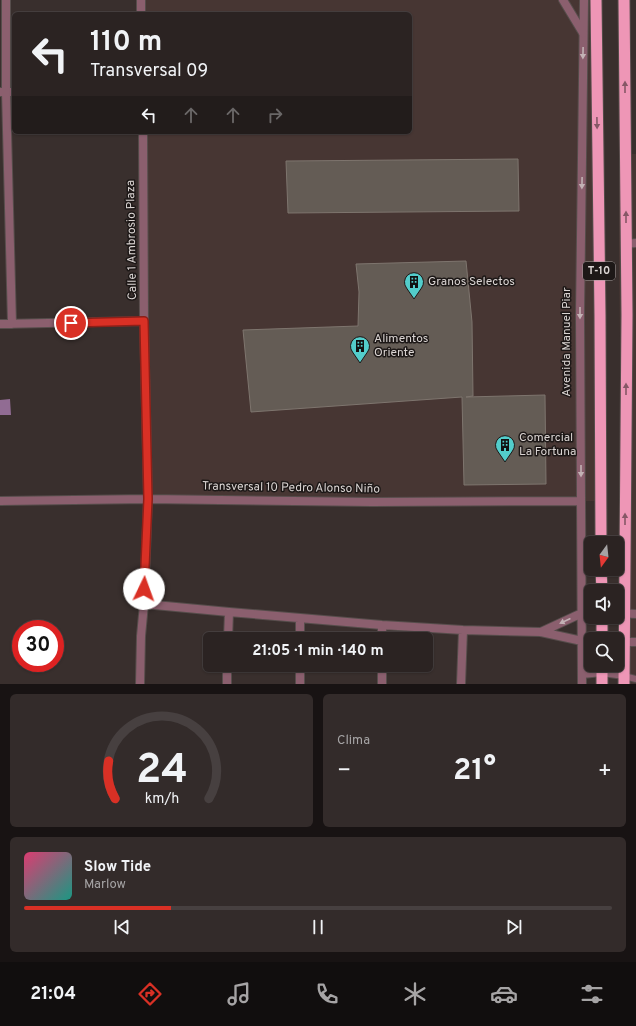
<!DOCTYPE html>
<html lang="es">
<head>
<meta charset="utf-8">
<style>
	body { margin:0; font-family:Overpass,sans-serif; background:#332b2a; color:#f1f3f6; height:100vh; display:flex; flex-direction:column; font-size:15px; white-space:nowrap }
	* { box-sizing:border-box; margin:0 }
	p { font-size:13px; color:#a6a4a5 }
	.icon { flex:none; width:22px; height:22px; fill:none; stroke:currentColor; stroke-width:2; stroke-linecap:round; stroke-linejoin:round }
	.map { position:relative; height:684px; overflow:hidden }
	.drawer { display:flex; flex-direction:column; gap:10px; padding:10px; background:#181313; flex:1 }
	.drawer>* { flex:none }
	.top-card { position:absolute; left:12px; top:12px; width:400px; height:122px; border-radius:6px; box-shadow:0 1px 3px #0004,0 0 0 1px #474040; background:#2b2322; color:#f1f3f6; overflow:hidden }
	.needle { width:26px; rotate:195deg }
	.tools { position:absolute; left:584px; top:536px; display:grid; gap:8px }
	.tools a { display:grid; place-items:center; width:40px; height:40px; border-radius:6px; background:#2b2322; box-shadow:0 1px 3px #0004,0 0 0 1px #474040; font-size:20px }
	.speed { position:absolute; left:12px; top:620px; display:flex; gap:8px; font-size:20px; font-weight:700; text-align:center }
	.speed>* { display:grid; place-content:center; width:52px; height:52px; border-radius:50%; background:#2b2322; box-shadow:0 1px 3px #0004,0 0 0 1px #474040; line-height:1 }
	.speed .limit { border:6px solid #d22; background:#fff; color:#111 }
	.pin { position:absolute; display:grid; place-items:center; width:34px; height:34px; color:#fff; margin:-17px; border:2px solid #fff; border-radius:50%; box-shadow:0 1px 4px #0007 }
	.me { position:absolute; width:44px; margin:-22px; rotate:3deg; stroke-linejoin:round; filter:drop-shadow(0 0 3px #0008) }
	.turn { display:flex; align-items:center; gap:14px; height:84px; padding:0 12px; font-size:18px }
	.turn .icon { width:52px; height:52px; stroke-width:2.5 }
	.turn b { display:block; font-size:28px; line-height:34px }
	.lanes { display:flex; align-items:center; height:38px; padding:0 12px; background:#0003; justify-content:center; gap:20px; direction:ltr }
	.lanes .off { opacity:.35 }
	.big { font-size:30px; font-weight:700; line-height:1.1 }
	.drawer .widget { flex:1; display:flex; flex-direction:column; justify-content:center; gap:6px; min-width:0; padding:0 14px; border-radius:6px; background:#332b2a }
	.drawer .dial { align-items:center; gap:0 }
	.dial svg { height:104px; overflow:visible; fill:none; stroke:#474040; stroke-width:7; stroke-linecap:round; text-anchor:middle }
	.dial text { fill:#f1f3f6; stroke:none }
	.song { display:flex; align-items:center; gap:12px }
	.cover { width:48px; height:48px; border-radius:6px; background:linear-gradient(135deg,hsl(340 70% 55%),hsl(170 70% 35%)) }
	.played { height:4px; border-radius:2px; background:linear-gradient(90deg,#d93025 25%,#474040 25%) }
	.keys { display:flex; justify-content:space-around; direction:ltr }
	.heat { display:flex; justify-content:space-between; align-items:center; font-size:22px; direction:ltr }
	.drawer .tiles { flex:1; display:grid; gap:10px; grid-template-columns:1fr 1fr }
	.widget:last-child { grid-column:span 2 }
	.trip { position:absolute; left:203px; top:632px; width:230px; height:40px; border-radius:6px; background:#2b2322; box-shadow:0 1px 3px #0004,0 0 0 1px #474040; font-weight:700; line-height:40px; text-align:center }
	.tabs { display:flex; height:64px; justify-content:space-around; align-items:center; background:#110e0e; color:#a6a4a5 }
	.tabs .icon { width:28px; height:28px }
	.tabs .current { color:#d93025 }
	.tabs b { font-size:18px; color:#f1f3f6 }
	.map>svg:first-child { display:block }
	.built { fill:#473633 }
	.water { fill:#916c93 }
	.building { fill:#645c55; stroke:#7e756e }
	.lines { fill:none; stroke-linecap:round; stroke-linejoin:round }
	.service-casing { stroke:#564d4b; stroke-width:8 }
	.minor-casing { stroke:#564d4b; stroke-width:10 }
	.tertiary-casing { stroke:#564d4b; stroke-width:10 }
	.trunk-casing { stroke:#564d4b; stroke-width:13 }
	.service { stroke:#8b5f6e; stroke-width:6 }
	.minor { stroke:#8b5f6e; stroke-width:8 }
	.tertiary { stroke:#8b5f6e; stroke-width:8 }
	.trunk { stroke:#ee96b6; stroke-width:11 }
	.oneway { fill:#c3b2b5 }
	.oneway2 { fill:#865766 }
	.route-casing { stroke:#8d1f18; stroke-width:10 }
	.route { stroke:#d93025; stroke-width:7 }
	.labels { text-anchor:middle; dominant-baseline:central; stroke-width:3; stroke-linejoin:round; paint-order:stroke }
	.shield { fill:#1d1817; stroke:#a29c9b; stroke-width:1 }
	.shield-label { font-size:11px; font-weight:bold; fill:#dbd5d3 }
	.street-label { font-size:12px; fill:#dbd5d3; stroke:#1d1817 }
	.poi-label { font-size:12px; fill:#dbd5d3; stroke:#1d1817; text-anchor:start }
</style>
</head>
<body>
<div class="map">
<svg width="636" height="684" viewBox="0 0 636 684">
	<rect width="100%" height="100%" fill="#392f2d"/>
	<path class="built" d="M141,0H597V501L372,502L148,499L143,132H410V14H141Z
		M619,154H636V684H624V613L619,268Z"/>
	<path class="water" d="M10,399L11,415H0V400Z"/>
	<path class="building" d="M518,159L519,211L288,213L286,161Z
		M466,261L472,322L473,396L466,397L545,395L546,484L464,485L462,397L251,412L243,330L358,326L359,292L356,264Z"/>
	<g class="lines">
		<g class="service-casing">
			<path id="service" d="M582,675L602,673L624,676L636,679"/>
		</g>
		<g class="minor-casing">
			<path id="minor" d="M6,0V92L12,324
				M141,0V14
				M0,92H14
				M626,244L636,243
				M0,324L144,321
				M0,501L148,499L372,502L581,501
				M144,604L229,612L382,625L463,630L541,632L582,641L591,642
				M617,613L636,614
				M382,625V639
				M541,632L582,613H591
				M228,639L229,612
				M300,639V618
				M617,642H636
				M382,665V684
				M140,684L141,636L144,604L148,499L144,321L143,132
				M227,684V665
				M300,684V665
				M461,684L463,630
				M582,684L580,315L584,0"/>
		</g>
		<g class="tertiary-casing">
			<path id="tertiary" d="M563,0L583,33"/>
		</g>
		<g class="trunk-casing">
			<path id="trunk" d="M596,0L600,315L601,543
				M601,569L602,591
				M602,617V639
				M602,665V684
				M624,684L627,315L624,0"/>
		</g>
		<use href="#service" class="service"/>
		<use href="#minor" class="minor"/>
		<use href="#tertiary" class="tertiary"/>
		<use href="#trunk" class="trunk"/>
	</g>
	<defs><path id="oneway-solid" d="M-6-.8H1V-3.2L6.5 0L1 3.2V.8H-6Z"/></defs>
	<g class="oneway">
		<use href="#oneway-solid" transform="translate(583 53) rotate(91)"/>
		<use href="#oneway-solid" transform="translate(582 183) rotate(91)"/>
		<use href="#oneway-solid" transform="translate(580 313) rotate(90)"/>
		<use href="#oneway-solid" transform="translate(581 471) rotate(90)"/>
		<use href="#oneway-solid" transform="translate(565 621) rotate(155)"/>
	</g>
	<g class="oneway2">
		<use href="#oneway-solid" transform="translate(625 87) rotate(-90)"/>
		<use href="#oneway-solid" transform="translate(597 123) rotate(89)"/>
		<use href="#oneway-solid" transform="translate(626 217) rotate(-90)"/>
		<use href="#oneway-solid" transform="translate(626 389) rotate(-90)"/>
		<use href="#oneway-solid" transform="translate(625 519) rotate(-90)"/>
	</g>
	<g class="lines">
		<g class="route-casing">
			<path id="route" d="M71,323L144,321L148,499L144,589"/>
		</g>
		<use href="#route" class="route"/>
	</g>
	<defs>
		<g id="building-pin" transform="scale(1)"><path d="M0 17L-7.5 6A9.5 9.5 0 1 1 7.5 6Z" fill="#53cdcb" stroke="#1d1817"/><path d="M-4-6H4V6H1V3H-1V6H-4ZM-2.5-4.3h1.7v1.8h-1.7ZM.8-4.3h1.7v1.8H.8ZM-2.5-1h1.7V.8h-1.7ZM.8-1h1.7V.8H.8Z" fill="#111"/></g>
	</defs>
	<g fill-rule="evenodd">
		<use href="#building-pin" x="414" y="282"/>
		<use href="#building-pin" x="360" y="346"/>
		<use href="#building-pin" x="505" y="445"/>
	</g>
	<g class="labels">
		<rect class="shield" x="583" y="262" width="32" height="18" rx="3"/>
		<g class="shield-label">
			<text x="599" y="271">T-10</text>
		</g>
		<g class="street-label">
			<text transform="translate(132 240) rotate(-91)">Calle 1 Ambrosio Plaza</text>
			<text transform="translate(567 342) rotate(-90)">Avenida Manuel Piar</text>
			<text transform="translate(291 488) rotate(1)">Transversal 10 Pedro Alonso Niño</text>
		</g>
		<g class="poi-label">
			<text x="428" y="282">Granos Selectos</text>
			<text x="374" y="339">Alimentos<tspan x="374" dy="14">Oriente</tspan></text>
			<text x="519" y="438">Comercial<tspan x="519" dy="14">La Fortuna</tspan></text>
		</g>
	</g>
</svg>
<div class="tools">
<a><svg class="needle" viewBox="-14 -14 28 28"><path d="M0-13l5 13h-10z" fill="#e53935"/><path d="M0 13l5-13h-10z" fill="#a6a4a5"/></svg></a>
<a><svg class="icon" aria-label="sound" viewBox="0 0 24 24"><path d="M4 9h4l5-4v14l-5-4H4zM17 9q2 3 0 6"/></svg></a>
<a><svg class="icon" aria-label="search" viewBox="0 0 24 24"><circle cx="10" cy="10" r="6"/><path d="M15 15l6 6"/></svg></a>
</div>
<div class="speed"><div class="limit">30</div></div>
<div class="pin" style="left:71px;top:323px;background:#d93025"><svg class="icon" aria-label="arrive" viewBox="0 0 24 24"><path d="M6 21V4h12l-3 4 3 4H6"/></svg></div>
<svg class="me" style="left:144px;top:589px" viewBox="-20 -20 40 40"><circle r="19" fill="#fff"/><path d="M0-13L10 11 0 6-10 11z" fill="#d93025"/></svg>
<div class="trip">21:05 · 1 min · 140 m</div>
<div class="top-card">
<div class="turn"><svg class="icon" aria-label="left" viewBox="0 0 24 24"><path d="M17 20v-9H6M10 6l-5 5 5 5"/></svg><div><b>110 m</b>Transversal 09</div></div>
<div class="lanes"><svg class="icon" aria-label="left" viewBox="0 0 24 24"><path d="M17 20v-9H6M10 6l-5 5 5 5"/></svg><svg class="icon off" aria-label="ahead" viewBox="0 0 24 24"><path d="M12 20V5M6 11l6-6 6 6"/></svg><svg class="icon off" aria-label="ahead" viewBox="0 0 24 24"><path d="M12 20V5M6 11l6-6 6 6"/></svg><svg class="icon off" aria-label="right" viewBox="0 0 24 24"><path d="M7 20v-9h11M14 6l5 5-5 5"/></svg></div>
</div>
</div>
<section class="drawer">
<div class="tiles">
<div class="widget dial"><svg viewBox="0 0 100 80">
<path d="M14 69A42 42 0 1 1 86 69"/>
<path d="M14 69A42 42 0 0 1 9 40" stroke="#d93025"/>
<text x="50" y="56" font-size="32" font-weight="700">24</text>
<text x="50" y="72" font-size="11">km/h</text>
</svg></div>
<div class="widget"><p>Clima</p>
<div class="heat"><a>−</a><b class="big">21°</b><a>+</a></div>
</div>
<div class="widget">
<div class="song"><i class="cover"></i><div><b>Slow Tide</b><p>Marlow</p></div></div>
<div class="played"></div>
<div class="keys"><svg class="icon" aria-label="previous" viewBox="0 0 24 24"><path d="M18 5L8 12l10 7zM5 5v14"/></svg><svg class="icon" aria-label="pause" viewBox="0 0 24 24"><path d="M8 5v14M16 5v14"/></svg><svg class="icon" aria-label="next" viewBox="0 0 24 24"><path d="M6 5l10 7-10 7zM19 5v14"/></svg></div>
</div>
</div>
</section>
<nav class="tabs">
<b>21:04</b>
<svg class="icon current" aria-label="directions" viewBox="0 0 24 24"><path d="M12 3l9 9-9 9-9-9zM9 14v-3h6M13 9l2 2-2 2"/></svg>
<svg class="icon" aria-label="music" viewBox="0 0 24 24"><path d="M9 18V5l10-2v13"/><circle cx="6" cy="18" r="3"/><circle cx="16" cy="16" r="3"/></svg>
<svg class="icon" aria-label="phone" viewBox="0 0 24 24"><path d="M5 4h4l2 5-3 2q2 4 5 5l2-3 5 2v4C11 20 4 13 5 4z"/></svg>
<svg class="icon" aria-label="climate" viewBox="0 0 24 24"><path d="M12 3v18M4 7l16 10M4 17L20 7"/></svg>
<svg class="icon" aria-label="car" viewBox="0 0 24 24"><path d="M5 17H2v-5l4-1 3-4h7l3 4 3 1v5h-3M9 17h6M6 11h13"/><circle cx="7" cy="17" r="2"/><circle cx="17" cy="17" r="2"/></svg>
<svg class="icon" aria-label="filters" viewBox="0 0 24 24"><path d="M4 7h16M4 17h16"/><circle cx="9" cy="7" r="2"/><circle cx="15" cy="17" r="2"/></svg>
</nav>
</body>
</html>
